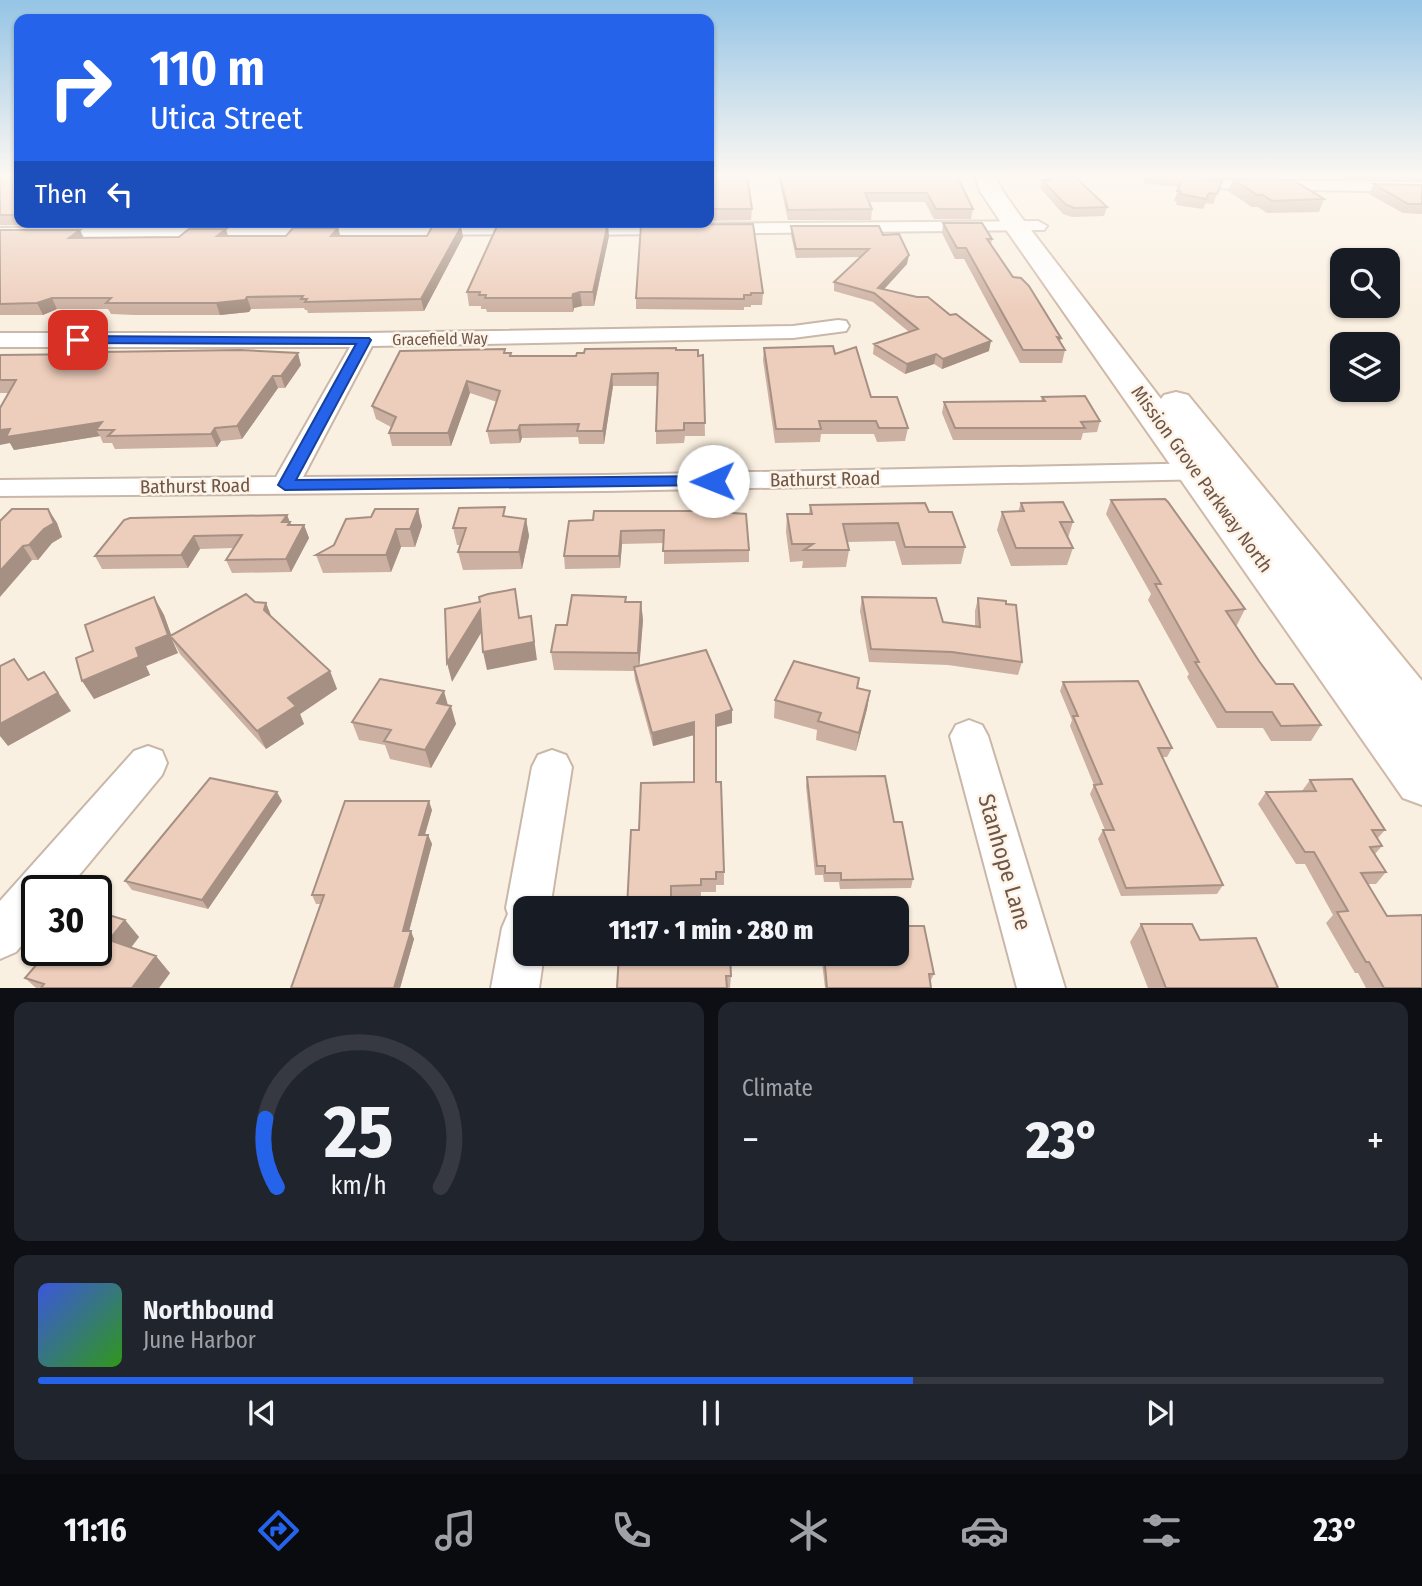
<!DOCTYPE html>
<html lang="en">
<head>
<meta charset="utf-8">
<style>
	body { margin:0; font-family:"Fira Sans Condensed",sans-serif; background:#20242c; color:#f1f3f6; height:100vh; display:flex; flex-direction:column; font-size:26px; white-space:nowrap }
	* { box-sizing:border-box; margin:0 }
	p { font-size:23px; color:#9ea1a6 }
	.icon { flex:none; width:38px; height:38px; fill:none; stroke:currentColor; stroke-width:2; stroke-linecap:round; stroke-linejoin:round }
	.map { position:relative; height:988px; overflow:hidden }
	.sheet { display:flex; flex-direction:column; gap:14px; padding:14px; background:#0d0f14; flex:1 }
	.sheet>* { flex:none }
	.top-card { position:absolute; left:14px; top:14px; width:700px; height:214px; border-radius:14px; box-shadow:0 2px 5px #0004; background:#2563eb; color:#fff; overflow:hidden }
	.controls { position:absolute; left:1330px; top:248px; display:grid; gap:14px }
	.controls a { display:grid; place-items:center; width:70px; height:70px; border-radius:14px; background:#171b24; box-shadow:0 2px 5px #0004; font-size:35px }
	.speed { position:absolute; left:21px; top:875px; display:flex; gap:14px; font-size:35px; font-weight:700; text-align:center }
	.speed>* { display:grid; place-content:center; width:91px; height:91px; border-radius:50%; background:#171b24; box-shadow:0 2px 5px #0004; line-height:1 }
	.speed .limit { border:4px solid #111; border-radius:10px; background:#fff; color:#111 }
	.pin { position:absolute; display:grid; place-items:center; width:60px; height:60px; color:#fff; margin:-30px; border-radius:14px; box-shadow:0 4px 10px #0006 }
	.me { position:absolute; width:77px; margin:-38px; rotate:269deg; stroke-linejoin:round; filter:drop-shadow(0 0 5px #0008) }
	.turn { display:flex; align-items:center; gap:24px; height:147px; padding:0 21px; font-size:32px }
	.turn .icon { width:91px; height:91px; stroke-width:2.5 }
	.turn b { display:block; font-size:49px; line-height:60px }
	.then { display:flex; align-items:center; height:66px; padding:0 21px; background:#0003; gap:14px; font-size:26px }
	.big { font-size:52px; font-weight:800; line-height:1.1 }
	.sheet .card { flex:1; display:flex; flex-direction:column; justify-content:center; gap:10px; min-width:0; padding:0 24px; border-radius:14px; background:#20242c }
	.sheet .dial { align-items:center; gap:0 }
	.dial svg { height:182px; overflow:visible; fill:none; stroke:#363941; stroke-width:7; stroke-linecap:round; text-anchor:middle }
	.dial text { fill:#f1f3f6; stroke:none }
	.song { display:flex; align-items:center; gap:21px }
	.cover { width:84px; height:84px; border-radius:10px; background:linear-gradient(135deg,hsl(230 70% 55%),hsl(110 70% 35%)) }
	.played { height:7px; border-radius:4px; background:linear-gradient(90deg,#2563eb 65%,#363941 65%) }
	.keys { display:flex; justify-content:space-around; direction:ltr }
	.heat { display:flex; justify-content:space-between; align-items:center; font-size:38px; direction:ltr }
	.sheet .tiles { flex:1; display:grid; gap:14px; grid-template-columns:1fr 1fr }
	.card:last-child { grid-column:span 2 }
	.trip { position:absolute; left:513px; top:896px; width:396px; height:70px; border-radius:14px; background:#171b24; box-shadow:0 2px 5px #0004; font-weight:800; line-height:70px; text-align:center }
	.menu { display:flex; height:112px; justify-content:space-around; align-items:center; background:#090b0e; color:#9ea1a6 }
	.menu .icon { width:49px; height:49px }
	.menu .active { color:#2563eb }
	.menu b { font-size:32px; color:#f1f3f6 }
	.map>svg:first-child { display:block }
	.lines { fill:none; stroke-linecap:round; stroke-linejoin:round }
	.street-casing { stroke:#c9b7a9; stroke-width:4 }
	.secondary-casing { stroke:#cfb9a9; stroke-width:4 }
	.street { fill:#fff; fill-rule:evenodd }
	.secondary { fill:#fff; fill-rule:evenodd }
	.wall { fill:#ccb0a1 }
	.shaded-wall { fill:#a69083 }
	.building { fill:#edcdbb; stroke:#a69083; stroke-width:2 }
	.route { fill:#2563eb; stroke:#184099; stroke-width:2 }
	.labels { text-anchor:middle; dominant-baseline:central; stroke-width:5; stroke-linejoin:round; paint-order:stroke }
	.far-street-label { font-size:16px; fill:#6f564a; stroke:#fdf4e7 }
	.street-label { font-size:19px; fill:#6f564a; stroke:#fdf4e7 }
	.near-street-label { font-size:23px; fill:#6f564a; stroke:#fdf4e7 }
</style>
</head>
<body>
<div class="map">
<svg width="1422" height="988" viewBox="0 0 1422 988">
	<rect width="100%" height="100%" fill="#faf0e1"/>
	<g class="lines">
		<g class="street-casing">
			<path id="street" d="M1207,180L1422,182V192L1202,188L1199,185Z
				M1038,221L1047,226L1044,230L572,235L563,230L572,225Z
				M531,225L540,230L537,234L0,238V228Z
				M838,320L846,321L849,326L846,331L793,338L372,346L303,477L606,475L1212,463L1222,465L1226,471L1222,477L1212,479L606,491L0,496V480L276,477L350,347H0V333H365L793,326Z
				M969,720L982,725L988,736L1065,988H1017L950,736L956,725Z
				M148,746L162,751L167,763L162,775L66,891H37V927L16,952L0,959V901L134,751Z
				M552,750L566,755L572,767L550,908H525V954H544L539,988H491L502,928L508,914L506,908L532,767L538,755Z"/>
		</g>
		<g class="secondary-casing">
			<path id="secondary" d="M975,176H995L1002,190L1018,213L1161,399L1164,395L1176,392L1188,395L1422,681V805L1403,798L998,218L980,191Z"/>
		</g>
		<use href="#street" class="street"/>
		<use href="#secondary" class="secondary"/>
	</g>
	<path class="wall" d="M0,176H19V222H110L107,225H0Z
		M709,176L752,209L751,220L709,221Z
		M778,176H957L973,209L971,219H934L925,202H869L872,209L871,220H788Z
		M1047,176L1107,207L1104,216L1072,217L1063,214L1040,188L1042,180H1046Z
		M1144,176H1268L1267,178H1206L1204,180L1222,181L1213,204L1206,203L1203,209L1176,205L1177,202L1174,201L1179,187L1144,183Z
		M1339,176H1422V180L1343,179Z
		M1233,179L1324,199L1319,212L1267,213L1258,207H1252L1228,191Z
		M1374,184L1422,185V214L1403,213L1369,194Z
		M210,222H247L246,224H211Z
		M310,222H354L310,223Z
		M943,223L992,239L991,245L1013,277L1061,338L1060,342L1065,350L1062,363H1020L964,259H955L942,233Z
		M791,226L883,235L907,264L884,289L989,351L942,369L934,364L905,374L873,354L874,344L909,332L873,302L834,291V282L860,257L796,258L791,235Z
		M461,227L463,237L424,311L308,313L307,310H305L304,308L251,309L249,312L220,315H135L111,314L108,309H57L43,315H0V230L84,238L179,237L286,236L338,228L340,236H427Z
		M609,236L594,306H582L574,308L573,312H487L486,309H481V306H469L467,292Z
		M763,293L762,305H751V307H744V310L636,309V298Z
		M764,348L835,354L871,397L908,428L905,441L877,442L874,434H821L820,442L775,443L763,360Z
		M676,350L698,356L703,355L705,436H685L684,443L656,444V431L658,386H613L604,444H579L578,437L522,438L520,443L490,444L487,431L497,402L470,393L451,446H392L389,433L391,427L376,419L372,406L505,353L512,356H576Z
		M0,355L301,365L285,388H278L242,439L221,441L217,447L115,449L112,443H103L100,436L14,450L10,443L9,393H0Z
		M1042,397L1100,421L1097,432L1083,433L1081,440H953L942,413L944,402L1041,401Z
		M1111,500L1245,609L1237,625H1235L1259,661L1276,684L1321,725L1311,741H1271L1263,728H1217L1187,677L1189,674L1148,600L1151,594L1106,514Z
		M1021,503L1073,522L1068,538L1073,548L1067,565L1011,566L997,530L1002,512H1018Z
		M810,505L929,512L965,547L961,564L902,565L895,541L847,542L849,550L846,567L802,568L803,561L790,562L786,532L787,514H809Z
		M48,509L57,523L62,537L52,543L38,560H32L0,521Z
		M594,511L749,550V562L664,564V543L622,544L620,568L565,569L564,556L593,520Z
		M287,515L291,525H304L309,538L291,572L232,573L226,560L234,548L200,549L188,568L102,569L95,556Z
		M507,516L526,519L529,536L522,569L463,570L458,552L461,545H457L453,528Z
		M346,519L422,526L415,547H401L391,572L323,573L316,555L334,545Z
		M154,597L164,615L171,635L255,602L266,603L272,618L330,671L337,689L300,714L304,724L266,749L180,654L173,641L178,653L146,666L150,675L94,699L93,651Z
		M862,597L943,622L975,627V611L978,598L1022,662L1018,675L948,665L869,662L860,611Z
		M626,602H641L643,620L639,666L732,723L716,727V782L724,872V885H716V892H701V898L672,899V908H627L639,830L694,782V735L653,746L635,680L634,671L554,670L551,652L567,625Z
		M1063,682L1172,748L1167,757H1162L1223,885L1217,894L1121,896L1098,839L1103,830H1105L1090,794L1094,785L1070,726L1072,720L1060,691Z
		M858,688L870,691L867,709L856,751L816,740L817,730L774,718L775,700Z
		M448,705L456,724L431,768L390,759L385,745L359,740L352,722Z
		M807,777L894,822L913,879L911,888L840,889L839,882H824L823,875H815L806,786Z
		M1310,780L1385,830L1377,839L1382,846L1375,854L1386,872L1376,884H1368L1422,988H1366L1358,973H1355L1326,923L1333,915L1305,864H1296L1258,804L1266,792L1302,791Z
		M282,801L208,909L132,890L125,881Z
		M432,810L425,835H428L432,844L409,931L414,939L400,988H291L321,904H316L312,895Z
		M125,920L139,937L131,947L170,973L159,988H36L25,978Z
		M1141,924L1200,940L1278,988H1148L1130,942Z
		M821,954H896L934,974L930,982L931,988H825Z
		M731,976L730,988H617Z"/>
	<path class="shaded-wall" d="M608,223L609,236L594,306L593,292Z
		M461,227L463,237L424,311L421,299Z
		M338,228L341,238L331,236Z
		M226,229L229,239L217,236Z
		M80,230L85,240L69,238Z
		M909,255L907,264L877,297L878,288Z
		M580,292L582,306L574,308L573,312L572,298L573,294Z
		M247,297L251,309L249,312L220,315L216,303Z
		M52,298L57,309L43,315L37,303Z
		M991,341L989,351L942,369L943,359Z
		M298,353L301,365L285,388L281,376Z
		M936,354L934,364L905,374L907,364Z
		M612,374L613,386L604,444L603,431Z
		M273,376L278,388L242,439L237,426Z
		M467,381L470,393L451,446L448,433Z
		M102,422L96,430L100,436L14,450L10,443L0,445V430Z
		M520,425L522,438L520,443L518,430Z
		M215,428L221,441L217,447L211,434Z
		M48,509L57,523L62,537L52,543L38,560L29,545Z
		M418,509L422,526L415,547L410,529Z
		M287,515L295,535L282,522Z
		M526,519L529,536L522,569L519,552Z
		M304,525L309,538L291,572L286,559Z
		M396,529L401,547L391,572L386,555Z
		M621,531L622,544L620,568L619,556Z
		M194,536L200,549L188,568L181,555Z
		M23,546L32,560L0,597V571Z
		M154,597L164,615L172,637L170,636L178,653L146,666L150,675L94,699L82,681L136,648Z
		M641,602L643,620L639,671L638,653Z
		M266,603L273,621L264,610Z
		M480,610L484,628L452,682L447,663Z
		M531,616L537,660L487,670L483,652Z
		M330,671L337,689L300,714L304,724L266,749L257,731L288,698Z
		M44,672L71,711L8,746L0,736V724Z
		M444,691L449,709L451,706L456,724L431,768L425,750L437,703Z
		M870,691L867,709L856,751L859,733Z
		M732,710V723L716,727V715Z
		M694,722V735L653,746L652,733Z
		M277,792L282,801L208,909L202,900Z
		M429,801L432,810L422,844L419,835Z
		M428,835L432,844L407,939L403,931Z
		M125,920L139,937L124,957L109,940Z
		M411,931L414,939L400,988H394Z
		M156,956L170,973L159,988H132Z"/>
	<path class="building" d="M0,176H19V215H0Z
		M709,176H747L752,209H709Z
		M780,176H957L973,209H936L927,193H865L872,209L788,210Z
		M1047,176H1074L1107,207L1075,208L1066,205L1042,180H1051Z
		M1171,176H1201L1204,180L1222,181L1217,194L1209,193L1206,199L1180,194L1181,191H1177L1184,177Z
		M1233,179L1293,180L1324,199L1272,201L1263,195H1257Z
		M1374,184L1422,185V204H1408Z
		M608,223L593,292H580L573,294L572,298H485L486,295H479L480,292H467L498,224Z
		M943,223H982L992,239H987L1013,277L1021,278L1029,286L1061,338L1057,337L1065,350H1023L966,248H957Z
		M753,224L763,293H751V295H744V299L636,298L641,225Z
		M791,226H879L883,235L899,234L909,255L878,288L917,297H928L950,315L956,314L991,341L943,359L936,354L907,364L874,344L918,329L874,293L834,282L869,249H796Z
		M432,227H461L421,299L305,302L307,299H301L303,296L247,297L245,300L216,303H106L111,298H52L37,303L0,304V230H80L69,238L179,237L189,229H226L217,236H286L293,228H338L331,236H427Z
		M833,346L835,354L856,347L871,397H897L908,428H879L876,421H819L821,429H776L764,348Z
		M676,348V350H698V356L703,355L705,423H684V430L656,431L658,373L612,374L603,431H577L579,424L520,425L518,430L487,431L500,391L467,381L448,433H389L396,417L372,406L400,351L505,349L504,353H511L510,356H576L577,353H584L585,349Z
		M240,350L298,353L281,376H273L237,426L215,428L211,434L108,436L114,430H96L102,422L6,437L10,429L0,430V408L16,380H0V355L96,354L99,352Z
		M1085,396L1100,421L1081,422L1085,428H955L944,402L1045,401L1042,397Z
		M1165,499L1168,502L1245,609L1226,611L1259,661L1276,684H1293L1321,725L1281,726L1272,712H1226L1195,662H1199L1155,584H1161L1111,500Z
		M1063,502L1073,522H1060L1073,548H1016L1002,512L1024,511L1021,503Z
		M925,503L929,512H952L965,547H905L898,523L843,524L849,550H804L813,544H792L787,514H812L810,505Z
		M505,507L503,516L526,519L519,552H458L466,528H453L459,508Z
		M12,509H48L54,523L44,529L29,545L23,546L0,571V521Z
		M375,509H418L410,529H396L386,555H316L334,545L346,519L371,517Z
		M594,511H705L746,514L749,550L663,551L664,530L621,531L619,556H564L569,521L593,520Z
		M287,515L282,522H290L288,525H304L286,559L226,560L242,535L194,536L181,555L95,556L124,520L130,518Z
		M515,589L519,618L531,616L534,642L483,652L480,610L447,663L445,609L480,602L479,597L488,594Z
		M246,594L255,602L266,603L264,610L330,671L288,698L296,706L257,731L170,636Z
		M572,595L626,597L625,602H641L638,653L551,652L556,625H567Z
		M154,597L168,635L136,648L139,657L82,681L76,658L93,651L85,625Z
		M862,597L936,598L943,622L980,627L978,598L1006,601V604L1016,605L1022,662L952,652L871,649Z
		M706,650L732,710L716,715V782H721L724,872H716V879H701V885L671,886V908H627L631,830H639L641,783L694,782V722L652,733L634,667Z
		M14,659L28,680L44,672L58,693L0,724V666Z
		M794,661L859,678L857,688L870,691L859,733L818,721L821,713L775,700Z
		M380,679L444,691L437,703L451,706L425,750L384,741L391,730L352,722Z
		M1138,681L1172,748H1158L1223,885L1126,888L1103,830H1114L1094,785L1102,784L1073,716H1078L1063,682Z
		M885,776L894,822H902L913,879L841,880V873H825V866H817L807,777Z
		M210,778L277,792L202,900L125,881Z
		M1352,779L1385,830H1372L1382,846L1370,847L1386,872L1361,873L1387,916L1422,915V988H1384L1369,962H1366L1337,912L1348,911L1314,852H1305L1266,792L1316,791L1310,780Z
		M345,801H429L419,835H428L403,931H411L394,988H291L324,895H312Z
		M96,911L125,920L109,940L156,956L132,988H41L44,984L25,978L49,950H96Z
		M1141,924H1192L1200,940L1256,938L1278,988H1166Z
		M896,926H924L934,974H929L931,988H827L824,954H896Z
		M619,954H730L731,976H726L727,988H617Z"/>
	<linearGradient id="sky" x2="0" y2="1"><stop stop-color="#95c4e5"/><stop offset="0.56" stop-color="#fdf8f2"/><stop offset="1" stop-color="#fdf8f2" stop-opacity="0"/></linearGradient>
	<rect width="1422" height="314" fill="url(#sky)"/>
	<path class="route" d="M78,336L369,338L371,340L296,480L713,476L721,481L713,485L285,490L278,485L356,344L74,343V337Z"/>
	<g class="labels">
		<g class="far-street-label">
			<text transform="translate(440 339) rotate(-1)">Gracefield Way</text>
		</g>
		<g class="street-label">
			<text transform="translate(825 479) rotate(-1)">Bathurst Road</text>
			<text transform="translate(1202 479) rotate(54)">Mission Grove Parkway North</text>
			<text transform="translate(195 486) rotate(-1)">Bathurst Road</text>
		</g>
		<g class="near-street-label">
			<text transform="translate(1005 862) rotate(74)">Stanhope Lane</text>
		</g>
	</g>
</svg>
<div class="controls">
<a><svg class="icon" aria-label="search" viewBox="0 0 24 24"><circle cx="10" cy="10" r="6"/><path d="M15 15l6 6"/></svg></a>
<a><svg class="icon" aria-label="layers" viewBox="0 0 24 24"><path d="M12 4l9 5-9 5-9-5zM3 14l9 5 9-5"/></svg></a>
</div>
<div class="speed"><div class="limit">30</div></div>
<div class="pin" style="left:78px;top:340px;background:#d93025"><svg class="icon" aria-label="arrive" viewBox="0 0 24 24"><path d="M6 21V4h12l-3 4 3 4H6"/></svg></div>
<svg class="me" style="left:713px;top:481px" viewBox="-20 -20 40 40"><circle r="19" fill="#fff"/><path d="M0-13L10 11 0 6-10 11z" fill="#2563eb"/></svg>
<div class="trip">11:17 · 1 min · 280 m</div>
<div class="top-card">
<div class="turn"><svg class="icon" aria-label="right" viewBox="0 0 24 24"><path d="M7 20v-9h11M14 6l5 5-5 5"/></svg><div><b>110 m</b>Utica Street</div></div>
<div class="then">Then<svg class="icon" aria-label="left" viewBox="0 0 24 24"><path d="M17 20v-9H6M10 6l-5 5 5 5"/></svg></div>
</div>
</div>
<section class="sheet">
<div class="tiles">
<div class="card dial"><svg viewBox="0 0 100 80">
<path d="M14 69A42 42 0 1 1 86 69"/>
<path d="M14 69A42 42 0 0 1 9 39" stroke="#2563eb"/>
<text x="50" y="56" font-size="32" font-weight="700">25</text>
<text x="50" y="72" font-size="11">km/h</text>
</svg></div>
<div class="card"><p>Climate</p>
<div class="heat"><a>−</a><b class="big">23°</b><a>+</a></div>
</div>
<div class="card">
<div class="song"><i class="cover"></i><div><b>Northbound</b><p>June Harbor</p></div></div>
<div class="played"></div>
<div class="keys"><svg class="icon" aria-label="previous" viewBox="0 0 24 24"><path d="M18 5L8 12l10 7zM5 5v14"/></svg><svg class="icon" aria-label="pause" viewBox="0 0 24 24"><path d="M8 5v14M16 5v14"/></svg><svg class="icon" aria-label="next" viewBox="0 0 24 24"><path d="M6 5l10 7-10 7zM19 5v14"/></svg></div>
</div>
</div>
</section>
<nav class="menu">
<b>11:16</b>
<svg class="icon active" aria-label="directions" viewBox="0 0 24 24"><path d="M12 3l9 9-9 9-9-9zM9 14v-3h6M13 9l2 2-2 2"/></svg>
<svg class="icon" aria-label="music" viewBox="0 0 24 24"><path d="M9 18V5l10-2v13"/><circle cx="6" cy="18" r="3"/><circle cx="16" cy="16" r="3"/></svg>
<svg class="icon" aria-label="phone" viewBox="0 0 24 24"><path d="M5 4h4l2 5-3 2q2 4 5 5l2-3 5 2v4C11 20 4 13 5 4z"/></svg>
<svg class="icon" aria-label="climate" viewBox="0 0 24 24"><path d="M12 3v18M4 7l16 10M4 17L20 7"/></svg>
<svg class="icon" aria-label="car" viewBox="0 0 24 24"><path d="M5 17H2v-5l4-1 3-4h7l3 4 3 1v5h-3M9 17h6M6 11h13"/><circle cx="7" cy="17" r="2"/><circle cx="17" cy="17" r="2"/></svg>
<svg class="icon" aria-label="filters" viewBox="0 0 24 24"><path d="M4 7h16M4 17h16"/><circle cx="9" cy="7" r="2"/><circle cx="15" cy="17" r="2"/></svg>
<b>23°</b>
</nav>
</body>
</html>
